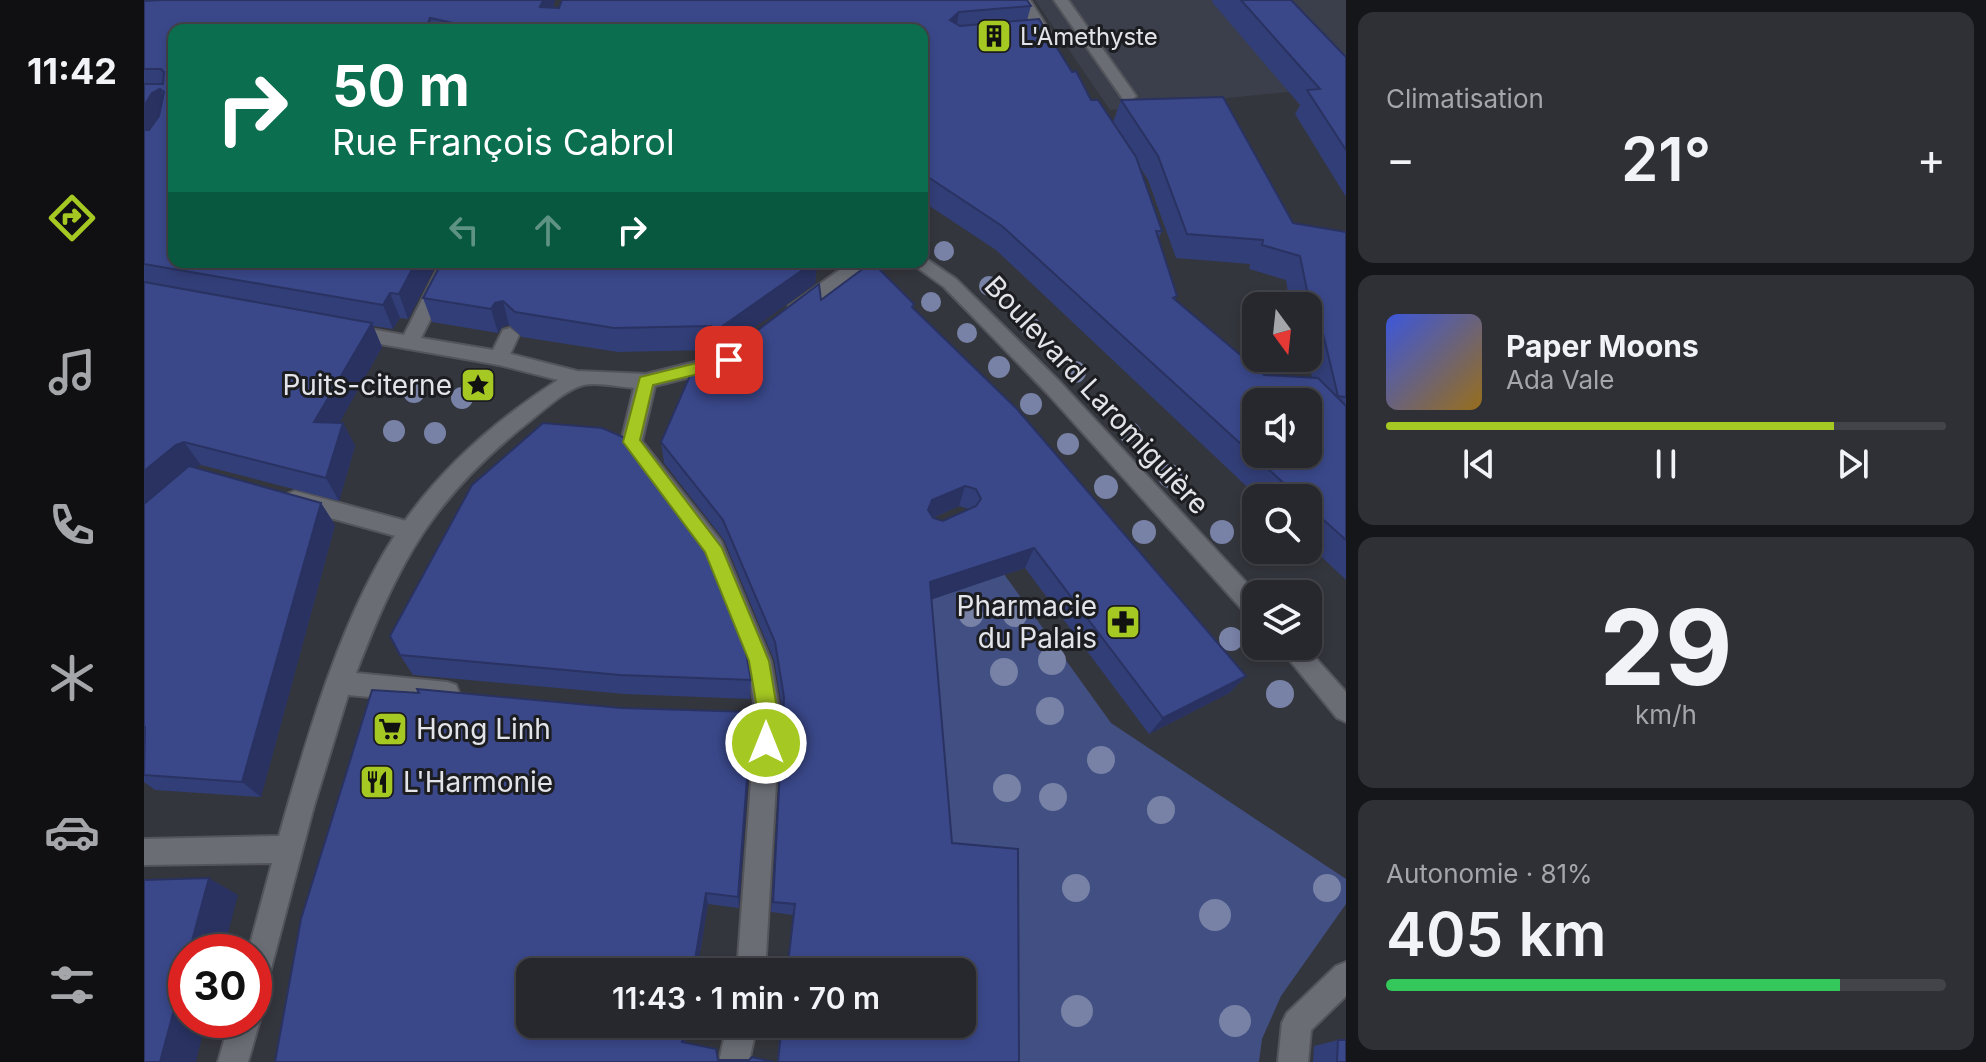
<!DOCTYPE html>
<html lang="fr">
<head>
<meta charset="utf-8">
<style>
	body { margin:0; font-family:Inter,sans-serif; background:#2f3036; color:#f1f3f6; height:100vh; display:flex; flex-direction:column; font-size:30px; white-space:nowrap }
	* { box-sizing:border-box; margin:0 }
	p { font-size:26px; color:#a4a6aa }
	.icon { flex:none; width:44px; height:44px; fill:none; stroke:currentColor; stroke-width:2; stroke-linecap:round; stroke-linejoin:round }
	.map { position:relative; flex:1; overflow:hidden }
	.sheet { display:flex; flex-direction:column; gap:12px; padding:12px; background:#151619; width:640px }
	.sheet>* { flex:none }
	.hud { position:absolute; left:24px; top:24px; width:760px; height:244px; border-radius:16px; box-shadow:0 4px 12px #0003,0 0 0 2px #43444a; background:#0b6e4f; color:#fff; overflow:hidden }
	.needle { width:52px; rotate:165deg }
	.fabs { position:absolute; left:1098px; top:292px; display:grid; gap:16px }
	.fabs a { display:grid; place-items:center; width:80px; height:80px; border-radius:16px; background:#27282e; box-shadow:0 4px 12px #0003,0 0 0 2px #43444a; font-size:40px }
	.speed { position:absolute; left:24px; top:934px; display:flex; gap:16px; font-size:40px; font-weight:700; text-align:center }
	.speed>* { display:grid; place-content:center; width:104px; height:104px; border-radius:50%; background:#27282e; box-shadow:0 4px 12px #0003,0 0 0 2px #43444a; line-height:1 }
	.speed .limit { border:12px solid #d22; background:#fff; color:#111 }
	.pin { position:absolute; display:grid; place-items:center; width:68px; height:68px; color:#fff; margin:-34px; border-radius:16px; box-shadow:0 4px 12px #0006 }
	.me { position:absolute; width:88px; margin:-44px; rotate:0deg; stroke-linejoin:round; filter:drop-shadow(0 0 6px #0008) }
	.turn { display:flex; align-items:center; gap:28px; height:168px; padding:0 32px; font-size:36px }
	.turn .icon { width:104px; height:104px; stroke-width:2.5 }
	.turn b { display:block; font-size:56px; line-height:68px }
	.lanes { display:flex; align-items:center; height:76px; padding:0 32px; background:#0003; justify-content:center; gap:40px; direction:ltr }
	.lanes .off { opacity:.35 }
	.big { font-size:60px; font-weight:600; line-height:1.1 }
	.sheet .widget { flex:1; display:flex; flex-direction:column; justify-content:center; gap:12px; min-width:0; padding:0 28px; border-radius:16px; background:#2f3036 }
	.sheet .dial { align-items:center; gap:0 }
	.dial b { font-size:104px; line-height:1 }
	.song { display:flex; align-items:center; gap:24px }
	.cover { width:96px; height:96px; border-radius:12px; background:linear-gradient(135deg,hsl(230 70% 55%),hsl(40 70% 35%)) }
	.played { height:8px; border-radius:4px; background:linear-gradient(90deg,#a5c822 80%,#43444a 80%) }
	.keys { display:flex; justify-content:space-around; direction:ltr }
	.heat { display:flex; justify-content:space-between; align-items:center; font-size:44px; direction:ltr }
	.charge { height:12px; border-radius:6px; background:linear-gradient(90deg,#34c759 81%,#43444a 0) }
	.trip { position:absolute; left:372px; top:958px; width:460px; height:80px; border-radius:16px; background:#27282e; box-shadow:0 4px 12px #0003,0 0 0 2px #43444a; font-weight:600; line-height:80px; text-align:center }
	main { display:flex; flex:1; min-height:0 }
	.tabs { display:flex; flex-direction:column; width:144px; justify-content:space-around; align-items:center; background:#101012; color:#a4a6aa }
	.tabs .icon { width:56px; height:56px }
	.tabs .on { color:#a5c822 }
	.tabs b { font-size:36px; color:#f1f3f6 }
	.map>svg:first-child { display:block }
	.built { fill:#3b3f4b }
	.green { fill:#424f83 }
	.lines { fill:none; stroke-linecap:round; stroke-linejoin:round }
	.service-casing { stroke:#53555b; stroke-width:4 }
	.pedestrian-casing { stroke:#53555b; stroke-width:4 }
	.minor-casing { stroke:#53555b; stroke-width:4 }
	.tertiary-casing { stroke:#53555b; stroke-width:4 }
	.service { fill:#6b6d75; fill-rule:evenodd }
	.pedestrian { fill:#6b6d75; fill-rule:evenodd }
	.minor { fill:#6b6d75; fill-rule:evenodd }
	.tertiary { fill:#6b6d75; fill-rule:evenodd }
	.tree { fill:#7882a6 }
	.wall { fill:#323e77; fill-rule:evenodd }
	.shaded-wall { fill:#293261 }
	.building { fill:#3a488a; stroke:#293261; stroke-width:2; fill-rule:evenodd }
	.route { fill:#a5c822; stroke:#6b8216; stroke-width:2 }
	.labels { text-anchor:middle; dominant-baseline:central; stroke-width:6; stroke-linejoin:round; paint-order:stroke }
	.far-poi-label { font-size:24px; fill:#e3e4e9; stroke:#1c1d21; text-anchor:start }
	.poi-label { font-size:28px; fill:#e3e4e9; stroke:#1c1d21; text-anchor:end }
	.street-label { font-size:28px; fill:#e3e4e9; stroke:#1c1d21 }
</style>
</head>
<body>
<main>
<nav class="tabs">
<b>11:42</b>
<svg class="icon on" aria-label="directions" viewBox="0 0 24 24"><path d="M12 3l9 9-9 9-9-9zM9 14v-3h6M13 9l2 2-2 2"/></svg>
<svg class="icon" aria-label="music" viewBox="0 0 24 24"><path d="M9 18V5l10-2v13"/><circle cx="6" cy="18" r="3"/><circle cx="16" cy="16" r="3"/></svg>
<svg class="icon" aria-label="phone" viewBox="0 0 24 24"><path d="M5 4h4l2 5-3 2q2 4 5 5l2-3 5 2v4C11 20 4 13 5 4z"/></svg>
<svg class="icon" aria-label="climate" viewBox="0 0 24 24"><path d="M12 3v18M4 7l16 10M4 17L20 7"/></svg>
<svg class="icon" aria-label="car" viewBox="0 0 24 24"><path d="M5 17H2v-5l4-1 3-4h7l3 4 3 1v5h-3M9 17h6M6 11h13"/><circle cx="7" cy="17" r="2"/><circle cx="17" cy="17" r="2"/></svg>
<svg class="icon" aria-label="filters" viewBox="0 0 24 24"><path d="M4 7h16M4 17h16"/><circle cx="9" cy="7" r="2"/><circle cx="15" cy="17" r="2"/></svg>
</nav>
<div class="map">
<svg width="1202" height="1062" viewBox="0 0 1202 1062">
	<rect width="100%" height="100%" fill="#34363d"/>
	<path class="built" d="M891,0H1202V86L966,110Z"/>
	<path class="green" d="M860,574L967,723L1202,879V904L1137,996L1118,1039L1115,1062H865L800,856L780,602Z"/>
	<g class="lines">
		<g class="service-casing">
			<path id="service" d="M910,0H924L992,96L989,99H979Z
				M366,328L375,335L362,363L355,365L348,363L345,358L359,330Z"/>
		</g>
		<g class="pedestrian-casing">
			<path id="pedestrian" d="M151,491L266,522L274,525L277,531L274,537L266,540L143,506L140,500L143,494Z"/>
		</g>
		<g class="minor-casing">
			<path id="minor" d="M872,0H886L913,43L911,46H901Z
				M297,262H315L277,338L355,351L433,371L502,374L575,356L585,363L582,368L511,386L498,441L577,541L627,661L636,714L621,972H593L612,714L603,661L560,553L477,442L490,388C475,387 450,381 436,386C419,392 400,410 386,421C289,497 255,561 212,673L303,682L312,685L315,693L312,701L303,704L204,695L170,806L120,995L110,999V952H104L128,863L0,865V839L135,836C163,737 199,609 258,525C299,466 355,418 414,380L355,365L197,337L195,332L197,327L204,325L260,335Z
				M707,262H728L659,316H645L643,311L645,306Z
				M1202,962V996L1167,1030L1164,1062H1134L1138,1023L1143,1013L1192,966Z
				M110,1009L116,1020L104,1062H74L86,1020H110Z
				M583,1024H613L605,1062H575Z"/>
		</g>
		<g class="tertiary-casing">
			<path id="tertiary" d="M778,256L812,279L917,383L1113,594L1112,619L1104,616L903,393L800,287L771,266L768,262H778Z
				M1134,646H1161L1202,692V722L1193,718Z"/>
		</g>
		<use href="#service" class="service"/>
		<use href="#pedestrian" class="pedestrian"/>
		<use href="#minor" class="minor"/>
		<use href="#tertiary" class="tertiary"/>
	</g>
	<g class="tree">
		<circle cx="800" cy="251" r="10"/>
		<circle cx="845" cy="286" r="10"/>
		<circle cx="787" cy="302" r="10"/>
		<circle cx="887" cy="327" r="10"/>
		<circle cx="823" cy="333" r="10"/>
		<circle cx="855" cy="367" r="11"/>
		<circle cx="931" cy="372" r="11"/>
		<circle cx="270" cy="392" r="11"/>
		<circle cx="318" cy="398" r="11"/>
		<circle cx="887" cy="404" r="11"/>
		<circle cx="250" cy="431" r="11"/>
		<circle cx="291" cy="433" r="11"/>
		<circle cx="986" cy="433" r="11"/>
		<circle cx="924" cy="444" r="11"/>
		<circle cx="1026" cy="476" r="12"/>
		<circle cx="962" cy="487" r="12"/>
		<circle cx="1000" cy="532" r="12"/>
		<circle cx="1078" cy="532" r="12"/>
		<circle cx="827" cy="615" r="12"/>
		<circle cx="871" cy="615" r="12"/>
		<circle cx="1087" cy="639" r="12"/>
		<circle cx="908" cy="661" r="14"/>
		<circle cx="860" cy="672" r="14"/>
		<circle cx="1136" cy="694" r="14"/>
		<circle cx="906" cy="711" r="14"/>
		<circle cx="957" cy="760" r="14"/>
		<circle cx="863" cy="788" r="14"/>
		<circle cx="909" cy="797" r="14"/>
		<circle cx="1017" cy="810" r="14"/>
		<circle cx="932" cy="888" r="14"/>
		<circle cx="1183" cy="888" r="14"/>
		<circle cx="1071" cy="915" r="16"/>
		<circle cx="933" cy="1011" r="16"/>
		<circle cx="1091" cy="1021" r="16"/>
	</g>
	<path class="wall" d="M17,0H411L409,8L887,6L883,20L928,72L947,100L969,122L977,100L1149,223L1202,232V580L1164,544V498H1115L852,250L778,201V30H30V262H294L264,319L256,318L249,329L229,326L238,347L195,423H199L211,446L195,501L57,465L50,467L177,503L191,525L117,797L11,790L0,782V1ZM995,165L1004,180L1032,258L1106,264L1105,269L1142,280L1146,306H1164L1163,358L1168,378L1120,375L1031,300L1033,296L1014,239L1018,231Z
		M1069,0H1147L1202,57V197L1151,114L1156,105L1068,2Z
		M298,262H673L671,284L582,348L594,345L677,300L770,304L769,309L1102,676L1085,693L1005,734L881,568L787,599L808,843L875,1062H633L637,1024H818V972H643L649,915L627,912L639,714L630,660L580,540L520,463L517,442L566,352L565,350L474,352L378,337L365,325L358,327L354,333L288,322L279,298ZM815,506L825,509L799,521L789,518Z
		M256,655L607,680L606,699L481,694L269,675Z
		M477,708L608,712L595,908L564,904L541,1043L574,1060L131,1062Z
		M1194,1040L1202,1062H1169L1170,1046Z"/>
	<path class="shaded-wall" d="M399,0H411L401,30L396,7Z
		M815,12L811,37L806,20Z
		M286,18L289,30H283L282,28Z
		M16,89L29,114L0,146V106L8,93Z
		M272,262H294L264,319L255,294Z
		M670,262H673L671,284L578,351L566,354L565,330Z
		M246,293L256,318L249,329L239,305Z
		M359,301L365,325L358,327L354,333L347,309L351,303Z
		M228,323L238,347L183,445L170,422Z
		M199,423L211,446L195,501L182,478Z
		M40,442L57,465L49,468L0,509V471L32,445Z
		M821,486L815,506L783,520L784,510L788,500Z
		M177,503L191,525L117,797L98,782Z
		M890,548L881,568L780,602L786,582Z
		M1102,676L1085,693L1005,734L1019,718Z
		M608,712V728L595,908L594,897Z
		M65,878L94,895L79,952H45Z
		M562,893L564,904L553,972H549Z
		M42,965V1020H62L52,1062H16Z
		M541,1024H544L540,1048L538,1042Z"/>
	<path class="building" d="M17,0H399L396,7L415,8L418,0H883L887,6L815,12L806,20L816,26L895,19L928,72L932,71L947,100H954L992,157L1018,231H1012L1033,296L1029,298L1120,375L1174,378L1202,406V540L1164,506V498H1156L858,226L778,173V30H341L286,18L282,28L285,30H30V262H272L255,294L246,293L239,305L0,264V130H5L15,116L20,92L16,89L8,93L0,106V84H19L20,72L17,69H0V1ZM1112,402H1164V454H1112Z
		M1097,0H1147L1202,57V150L1163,90L1176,89Z
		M1079,97L1149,223L1202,232V397L1194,396L1170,296L1164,295L1156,256L1118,245L1119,240L1043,234L1014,156L977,100Z
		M298,262H670L577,327L565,330L567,326L470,328L371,312L359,301L351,303L347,309L279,298Z
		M728,262L770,304L768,307L873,409L1102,676L1019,718L890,548L786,582L808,843L874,849L875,1062H634L638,1024H818V972H643L651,904L629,902L640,697L631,642L579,520L517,442L555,355L594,345L675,284L677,300ZM821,486L832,489L837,499L832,506L799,521L789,518L784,510L788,500Z
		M0,282L228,323L170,422L199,423L182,478L40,442L32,445L0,471Z
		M399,423L458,428L486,440L556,532L600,642L607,680L476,675L256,655L246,636L328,485Z
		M45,466L177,503L98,782L0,775L1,727H0V504Z
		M273,689L477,708L608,712L594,897L562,893L549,972H386V1024H541L538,1042L572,1049L574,1060H605L608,1057L630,1062H131L157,919L228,690L275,693Z
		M65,878L45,952H42V965L16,1062H0V880Z
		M1194,1040H1202V1062H1193Z"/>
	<path class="route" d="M585,355L593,360L591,365L509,385L496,440L578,548L625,661L634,714L630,750L622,753L615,750L612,743L614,714L605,661L561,552L479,442L496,377Z"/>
	<defs>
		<g id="building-square" transform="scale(1.8)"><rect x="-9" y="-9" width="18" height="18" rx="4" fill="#a5c822" stroke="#1c1d21"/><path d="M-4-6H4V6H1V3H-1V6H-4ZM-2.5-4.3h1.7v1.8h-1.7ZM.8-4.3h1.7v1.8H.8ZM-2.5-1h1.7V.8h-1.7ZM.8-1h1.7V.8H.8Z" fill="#111"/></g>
		<g id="sight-square" transform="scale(1.8)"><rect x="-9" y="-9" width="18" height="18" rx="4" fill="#a5c822" stroke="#1c1d21"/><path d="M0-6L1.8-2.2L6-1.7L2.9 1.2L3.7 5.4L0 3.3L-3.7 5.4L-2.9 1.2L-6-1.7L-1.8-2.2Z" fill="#111"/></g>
		<g id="pharmacy-square" transform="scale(1.8)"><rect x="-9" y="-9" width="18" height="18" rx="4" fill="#a5c822" stroke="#1c1d21"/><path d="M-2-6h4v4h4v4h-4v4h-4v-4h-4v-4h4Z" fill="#111"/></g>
		<g id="supermarket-square" transform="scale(1.8)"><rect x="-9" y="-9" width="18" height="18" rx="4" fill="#a5c822" stroke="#1c1d21"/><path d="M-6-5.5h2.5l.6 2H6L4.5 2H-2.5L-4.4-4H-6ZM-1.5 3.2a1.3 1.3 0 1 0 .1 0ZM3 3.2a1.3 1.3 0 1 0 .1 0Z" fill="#111"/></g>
		<g id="restaurant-square" transform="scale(1.8)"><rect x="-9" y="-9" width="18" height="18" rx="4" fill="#a5c822" stroke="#1c1d21"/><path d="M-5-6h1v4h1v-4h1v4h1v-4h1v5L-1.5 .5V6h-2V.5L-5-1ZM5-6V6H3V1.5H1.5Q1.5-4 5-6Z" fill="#111"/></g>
	</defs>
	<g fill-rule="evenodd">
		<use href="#building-square" x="850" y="36"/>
		<use href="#sight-square" x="334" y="385"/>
		<use href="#pharmacy-square" x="979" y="622"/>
		<use href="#supermarket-square" x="246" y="729"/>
		<use href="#restaurant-square" x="233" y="782"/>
	</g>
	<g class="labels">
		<g class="far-poi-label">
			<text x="876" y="36">L'Amethyste</text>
		</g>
		<g class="poi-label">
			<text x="308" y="385">Puits-citerne</text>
			<text x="953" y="606">Pharmacie<tspan x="953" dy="32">du Palais</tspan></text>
			<text x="272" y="729" text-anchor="start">Hong Linh</text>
			<text x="259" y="782" text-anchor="start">L'Harmonie</text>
		</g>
		<g class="street-label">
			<text transform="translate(953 395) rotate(47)">Boulevard Laromiguière</text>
		</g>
	</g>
</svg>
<div class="fabs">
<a><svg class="needle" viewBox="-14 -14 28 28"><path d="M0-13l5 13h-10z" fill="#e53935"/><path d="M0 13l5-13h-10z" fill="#a4a6aa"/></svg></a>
<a><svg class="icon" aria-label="sound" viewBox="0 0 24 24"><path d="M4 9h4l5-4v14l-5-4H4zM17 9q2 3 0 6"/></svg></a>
<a><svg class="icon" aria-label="search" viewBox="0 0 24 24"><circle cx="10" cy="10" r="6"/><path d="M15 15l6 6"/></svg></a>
<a><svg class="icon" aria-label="layers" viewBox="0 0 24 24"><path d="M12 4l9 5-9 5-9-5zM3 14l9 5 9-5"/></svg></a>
</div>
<div class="speed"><div class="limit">30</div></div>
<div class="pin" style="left:585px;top:360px;background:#d93025"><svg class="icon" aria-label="arrive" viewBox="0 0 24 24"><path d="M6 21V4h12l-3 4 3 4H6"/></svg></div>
<svg class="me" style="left:622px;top:743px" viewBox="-20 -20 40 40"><circle r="17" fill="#a5c822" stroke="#fff" stroke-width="3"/><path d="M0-11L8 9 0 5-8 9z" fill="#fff"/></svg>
<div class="trip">11:43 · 1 min · 70 m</div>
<div class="hud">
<div class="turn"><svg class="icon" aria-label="right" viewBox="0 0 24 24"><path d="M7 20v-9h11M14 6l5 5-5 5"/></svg><div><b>50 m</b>Rue François Cabrol</div></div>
<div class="lanes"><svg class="icon off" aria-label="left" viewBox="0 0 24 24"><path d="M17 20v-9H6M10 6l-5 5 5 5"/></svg><svg class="icon off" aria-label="ahead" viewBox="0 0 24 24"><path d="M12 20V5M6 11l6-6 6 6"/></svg><svg class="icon" aria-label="right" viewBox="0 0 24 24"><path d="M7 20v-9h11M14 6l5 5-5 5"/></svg></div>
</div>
</div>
<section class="sheet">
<div class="widget"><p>Climatisation</p>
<div class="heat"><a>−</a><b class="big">21°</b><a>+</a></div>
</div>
<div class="widget">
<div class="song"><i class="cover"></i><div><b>Paper Moons</b><p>Ada Vale</p></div></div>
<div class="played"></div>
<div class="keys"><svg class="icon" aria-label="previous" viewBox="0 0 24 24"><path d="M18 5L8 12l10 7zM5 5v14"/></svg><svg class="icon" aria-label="pause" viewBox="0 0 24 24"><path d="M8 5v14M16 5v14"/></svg><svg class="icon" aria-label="next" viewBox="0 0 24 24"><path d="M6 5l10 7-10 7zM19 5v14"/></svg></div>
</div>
<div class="widget dial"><b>29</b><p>km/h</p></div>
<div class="widget"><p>Autonomie · 81%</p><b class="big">405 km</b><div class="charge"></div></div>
</section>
</main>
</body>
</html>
